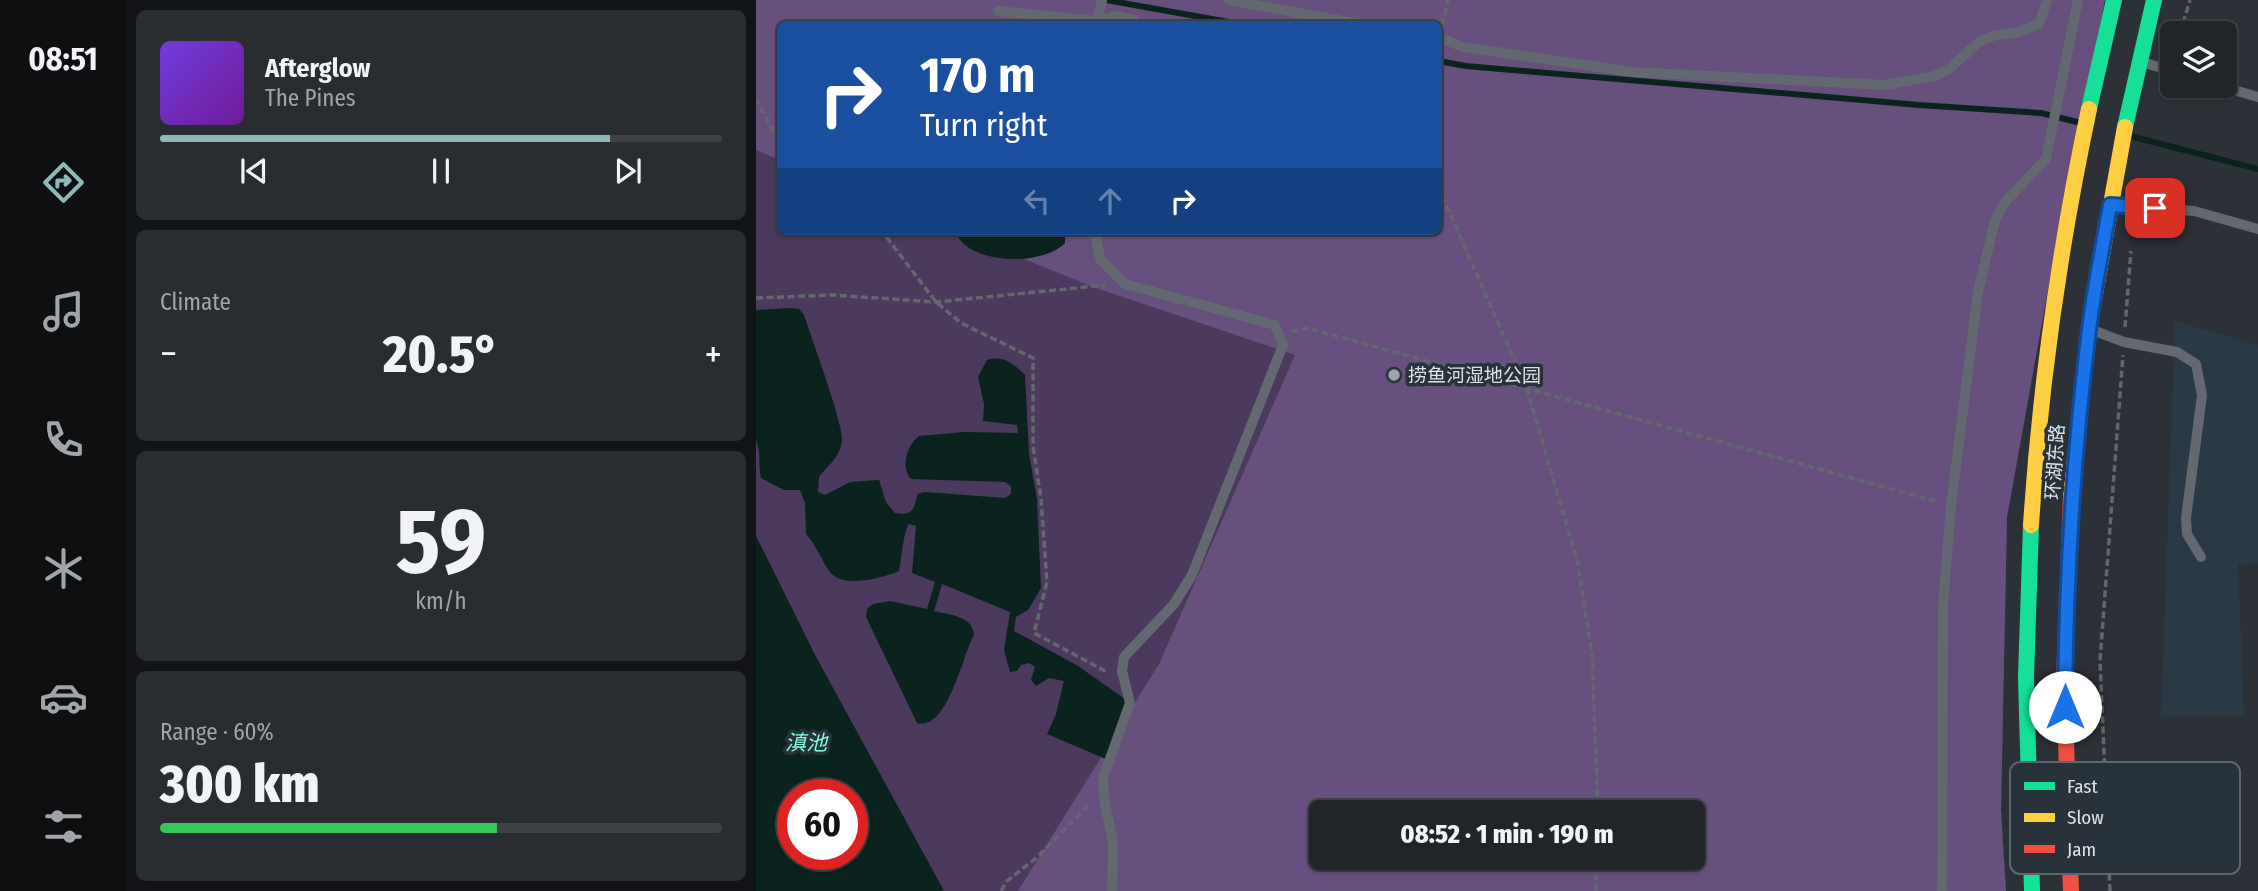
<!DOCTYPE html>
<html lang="en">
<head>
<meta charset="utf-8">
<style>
	body { margin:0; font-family:"Fira Sans Condensed","Noto Sans SC",sans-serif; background:#292d31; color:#f1f3f6; height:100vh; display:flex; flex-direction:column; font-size:26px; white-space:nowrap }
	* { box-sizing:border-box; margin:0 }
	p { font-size:23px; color:#a2a5a8 }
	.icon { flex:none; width:38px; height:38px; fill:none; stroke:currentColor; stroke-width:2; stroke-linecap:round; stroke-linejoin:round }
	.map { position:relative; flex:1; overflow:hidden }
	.drawer { display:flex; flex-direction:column; gap:10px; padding:10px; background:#121417; width:630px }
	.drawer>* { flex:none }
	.top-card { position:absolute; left:21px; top:21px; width:665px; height:214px; border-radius:10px; box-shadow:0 2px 5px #0004,0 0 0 2px #3e4246; background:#1a4fa0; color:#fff; overflow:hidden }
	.buttons { position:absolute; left:1404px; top:21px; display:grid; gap:14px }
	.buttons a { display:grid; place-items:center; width:77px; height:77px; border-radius:10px; background:#212529; box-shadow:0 2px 5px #0004,0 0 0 2px #3e4246; font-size:35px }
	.speed { position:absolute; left:21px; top:779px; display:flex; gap:14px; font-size:35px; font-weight:700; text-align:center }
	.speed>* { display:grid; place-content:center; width:91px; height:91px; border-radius:50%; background:#212529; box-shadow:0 2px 5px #0004,0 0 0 2px #3e4246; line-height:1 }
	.speed .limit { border:10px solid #d22; background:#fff; color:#111 }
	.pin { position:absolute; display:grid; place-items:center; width:60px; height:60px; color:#fff; margin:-30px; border-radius:14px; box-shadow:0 4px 10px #0006 }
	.me { position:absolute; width:77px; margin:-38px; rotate:0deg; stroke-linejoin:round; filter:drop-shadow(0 0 5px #0008) }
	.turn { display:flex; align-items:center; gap:24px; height:147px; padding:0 28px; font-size:32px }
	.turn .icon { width:91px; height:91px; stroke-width:2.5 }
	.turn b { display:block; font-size:49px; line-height:60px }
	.lanes { display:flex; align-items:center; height:66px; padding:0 28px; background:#0003; justify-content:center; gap:35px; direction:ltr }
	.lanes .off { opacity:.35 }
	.big { font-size:52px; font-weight:800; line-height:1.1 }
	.drawer .card { flex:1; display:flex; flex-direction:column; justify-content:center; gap:10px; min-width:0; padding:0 24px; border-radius:10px; background:#292d31 }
	.drawer .dial { align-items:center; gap:0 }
	.dial b { font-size:91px; line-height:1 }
	.song { display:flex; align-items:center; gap:21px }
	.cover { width:84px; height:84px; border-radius:10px; background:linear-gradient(135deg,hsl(260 70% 55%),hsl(280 70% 35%)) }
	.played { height:7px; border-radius:4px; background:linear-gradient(90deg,#8bbbb9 80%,#3e4246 80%) }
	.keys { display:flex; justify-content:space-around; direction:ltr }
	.heat { display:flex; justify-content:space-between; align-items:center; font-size:38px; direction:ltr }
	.charge { height:10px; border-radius:5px; background:linear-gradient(90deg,#34c759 60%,#3e4246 0) }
	.trip { position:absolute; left:553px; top:800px; width:396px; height:70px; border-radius:10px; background:#212529; box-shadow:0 2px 5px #0004,0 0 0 2px #3e4246; font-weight:800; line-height:70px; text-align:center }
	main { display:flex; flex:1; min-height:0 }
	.tabs { display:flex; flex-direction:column; width:126px; justify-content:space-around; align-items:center; background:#0d0f10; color:#a2a5a8 }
	.tabs .icon { width:49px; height:49px }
	.tabs .selected { color:#8bbbb9 }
	.tabs b { font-size:32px; color:#f1f3f6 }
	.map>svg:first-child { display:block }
	.built { fill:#293a46 }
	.green { fill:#4b395e; fill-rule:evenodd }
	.forest { fill:#674f7e; fill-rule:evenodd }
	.water { fill:#0a231e; fill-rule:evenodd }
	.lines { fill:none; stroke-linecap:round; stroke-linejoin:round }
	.stream { stroke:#0a231e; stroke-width:6 }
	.path { stroke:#63676d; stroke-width:3.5; stroke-dasharray:7 3.5; stroke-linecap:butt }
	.lane { stroke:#646870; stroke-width:10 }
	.fast { stroke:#16e098; stroke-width:16 }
	.slow { stroke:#ffcf43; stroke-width:16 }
	.jam { stroke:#f24e42; stroke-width:16 }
	.route-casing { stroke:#114b97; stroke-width:18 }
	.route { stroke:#1a73e8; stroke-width:12 }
	.poi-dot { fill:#9ea4aa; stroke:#27323b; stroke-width:2.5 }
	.labels { text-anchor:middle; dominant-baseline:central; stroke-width:7; stroke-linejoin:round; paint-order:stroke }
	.poi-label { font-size:19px; fill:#dbe2e8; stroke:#27323b; text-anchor:start }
	.street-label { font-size:19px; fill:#dbe2e8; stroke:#27323b }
	.water-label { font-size:21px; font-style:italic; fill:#84fbdb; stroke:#27323b }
	.key { fill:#27323b; stroke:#5d676f; stroke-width:2 }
	.key-label { font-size:19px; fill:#dbe2e8 }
</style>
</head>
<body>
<main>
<nav class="tabs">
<b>08:51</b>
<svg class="icon selected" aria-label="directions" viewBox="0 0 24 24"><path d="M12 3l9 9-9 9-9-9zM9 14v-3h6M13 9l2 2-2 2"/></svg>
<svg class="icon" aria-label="music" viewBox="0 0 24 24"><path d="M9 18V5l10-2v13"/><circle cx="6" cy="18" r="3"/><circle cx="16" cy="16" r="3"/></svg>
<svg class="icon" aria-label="phone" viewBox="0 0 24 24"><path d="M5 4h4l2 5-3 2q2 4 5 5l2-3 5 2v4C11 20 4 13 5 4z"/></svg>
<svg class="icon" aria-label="climate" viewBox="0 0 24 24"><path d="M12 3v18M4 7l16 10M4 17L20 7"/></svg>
<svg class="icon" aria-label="car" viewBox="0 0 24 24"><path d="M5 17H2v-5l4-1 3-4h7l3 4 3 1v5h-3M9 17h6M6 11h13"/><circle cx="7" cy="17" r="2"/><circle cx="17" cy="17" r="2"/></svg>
<svg class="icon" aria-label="filters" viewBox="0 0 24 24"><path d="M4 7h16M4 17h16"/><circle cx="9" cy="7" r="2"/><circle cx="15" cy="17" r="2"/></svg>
</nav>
<section class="drawer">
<div class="card">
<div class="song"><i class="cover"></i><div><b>Afterglow</b><p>The Pines</p></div></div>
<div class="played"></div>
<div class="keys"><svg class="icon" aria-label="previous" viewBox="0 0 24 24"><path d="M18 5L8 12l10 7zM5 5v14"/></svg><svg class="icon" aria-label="pause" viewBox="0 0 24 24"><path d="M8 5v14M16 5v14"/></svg><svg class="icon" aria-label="next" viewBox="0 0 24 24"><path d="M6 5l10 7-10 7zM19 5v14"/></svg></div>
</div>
<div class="card"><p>Climate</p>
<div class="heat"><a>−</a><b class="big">20.5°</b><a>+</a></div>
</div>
<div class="card dial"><b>59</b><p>km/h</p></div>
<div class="card"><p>Range · 60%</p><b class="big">300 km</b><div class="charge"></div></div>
</section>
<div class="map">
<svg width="1502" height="891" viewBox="0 0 1502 891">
	<rect width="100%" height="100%" fill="#2c3137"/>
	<path class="built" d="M1419,321L1502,345V563L1482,564L1488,716L1405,717Z"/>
	<path class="green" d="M0,0H1349L1302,234L1251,517L1245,810L1250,891H188L59,655L0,536ZM24,24H682V231H24ZM565,812H936V858H565Z"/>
	<path class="forest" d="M0,0H1349L1302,234L1251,517L1245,810L1250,891H262L403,664L539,355L337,287L199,231H682V24H24V160L0,150ZM565,812H936V858H565Z"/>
	<path class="water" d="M199,231H309V243C286,267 211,265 199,231Z
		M35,308L43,309L48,315C55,337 88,425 86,441C83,459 72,465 63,477L62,492L69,495L94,482L123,480L130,502L139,513C158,516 157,509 162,494L169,492L249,498L255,494V486L249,482L155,479C144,467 151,445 163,436L208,432L262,433L261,425L227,421L228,404L222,377L231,360C247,355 258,364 269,375L273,454L281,499L285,588L272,610L260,617L258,631L322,666L369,699L370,708L352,760L291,734L300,714L308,681L293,678L280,686L275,680L279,667L273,663L265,665L261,671L254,672L248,650L254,612L186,584L178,611C194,615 217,616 218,635C206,656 192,731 161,723L110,617L111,609L117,604L134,601L171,609L179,582L156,573L160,526L153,524C147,532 146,558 143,571C127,578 87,589 74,572C65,560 61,546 50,534L49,503L44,490H28L5,478C2,465 5,451 0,440V310Z
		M0,536L59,655L188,891H0ZM37,794H96V854H37Z"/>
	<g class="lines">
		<path class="stream" d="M350,0L484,24
			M682,61L710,66L1163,105L1285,113L1321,122
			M1378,137L1502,169"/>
		<path class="path" d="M686,25L692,0
			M1424,33L1434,0
			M0,98L14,126L24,139
			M682,186L771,389L822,564L836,656L842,812
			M122,231L129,235L180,302L205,323L277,358V446L285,499L291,582L278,633L351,672
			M0,298L76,295L180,302L350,285
			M1369,327L1375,251
			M535,332L551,328L1183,502
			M245,891L251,881L279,859L335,803
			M840,891L841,858
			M1354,891L1344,660L1367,355"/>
		<path class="lane" d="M473,0L603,24
			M242,11L341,21L360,16L378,20L381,24
			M341,21L346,0
			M682,37L707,47L876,72L1129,85L1179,76L1193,69L1224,41L1239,35L1263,32L1283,24L1291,0
			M1389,63L1416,71
			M1464,86L1502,97
			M1360,205L1438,211L1502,229
			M339,231L344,259L369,284L519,325L527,345L436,575L418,604L368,657L366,671L374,703L347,778L348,799L357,842L356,891
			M1339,331L1368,342L1421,352L1440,364L1446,395L1430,518L1431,534L1445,557
			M1186,891L1187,605L1195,505L1222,292L1239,220L1250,201L1290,159L1322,0"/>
		<path class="fast" d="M1333,109L1358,0
			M1369,127L1398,0
			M1275,525L1270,677L1276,891"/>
		<path class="slow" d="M1315,496L1333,327L1369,127
			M1275,525C1284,385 1304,246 1333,109"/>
		<path class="jam" d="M1315,891L1308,680L1315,496"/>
	</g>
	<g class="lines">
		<g class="route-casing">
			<path id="route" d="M1309,707C1310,581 1317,456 1333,330C1338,288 1347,246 1354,205L1399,208"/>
		</g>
		<use href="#route" class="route"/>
	</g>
	<circle class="poi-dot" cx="638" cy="375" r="7"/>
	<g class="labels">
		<g class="poi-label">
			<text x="652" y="375">捞鱼河湿地公园</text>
		</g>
		<g class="street-label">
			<text transform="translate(1299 462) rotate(-86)">环湖东路</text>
		</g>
		<g class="water-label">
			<text x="50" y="743">滇池</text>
		</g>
	</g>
	<rect x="1254" y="762" width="230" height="112" rx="10" class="key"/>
	<rect x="1268" y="782" width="31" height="8" fill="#16e098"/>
	<rect x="1268" y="813" width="31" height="9" fill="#ffcf43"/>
	<rect x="1268" y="845" width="31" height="8" fill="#f24e42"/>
	<g class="key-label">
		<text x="1311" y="793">Fast</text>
		<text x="1311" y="824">Slow</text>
		<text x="1311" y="856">Jam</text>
	</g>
</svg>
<div class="buttons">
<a><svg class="icon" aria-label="layers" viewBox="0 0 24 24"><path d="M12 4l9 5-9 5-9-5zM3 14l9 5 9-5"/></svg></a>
</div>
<div class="speed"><div class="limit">60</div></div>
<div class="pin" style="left:1399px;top:208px;background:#d93025"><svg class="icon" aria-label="arrive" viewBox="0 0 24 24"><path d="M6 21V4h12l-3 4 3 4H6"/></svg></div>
<svg class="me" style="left:1309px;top:707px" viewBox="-20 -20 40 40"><circle r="19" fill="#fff"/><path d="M0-13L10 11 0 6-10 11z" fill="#1a73e8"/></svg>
<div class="trip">08:52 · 1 min · 190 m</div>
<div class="top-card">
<div class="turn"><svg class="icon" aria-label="right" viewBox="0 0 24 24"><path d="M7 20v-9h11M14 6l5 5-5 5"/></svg><div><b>170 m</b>Turn right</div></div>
<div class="lanes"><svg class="icon off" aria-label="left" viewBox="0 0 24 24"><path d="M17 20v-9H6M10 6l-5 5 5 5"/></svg><svg class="icon off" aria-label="ahead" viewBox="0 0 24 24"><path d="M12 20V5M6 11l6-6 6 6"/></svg><svg class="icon" aria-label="right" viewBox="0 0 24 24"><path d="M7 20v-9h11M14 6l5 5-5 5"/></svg></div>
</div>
</div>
</main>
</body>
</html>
